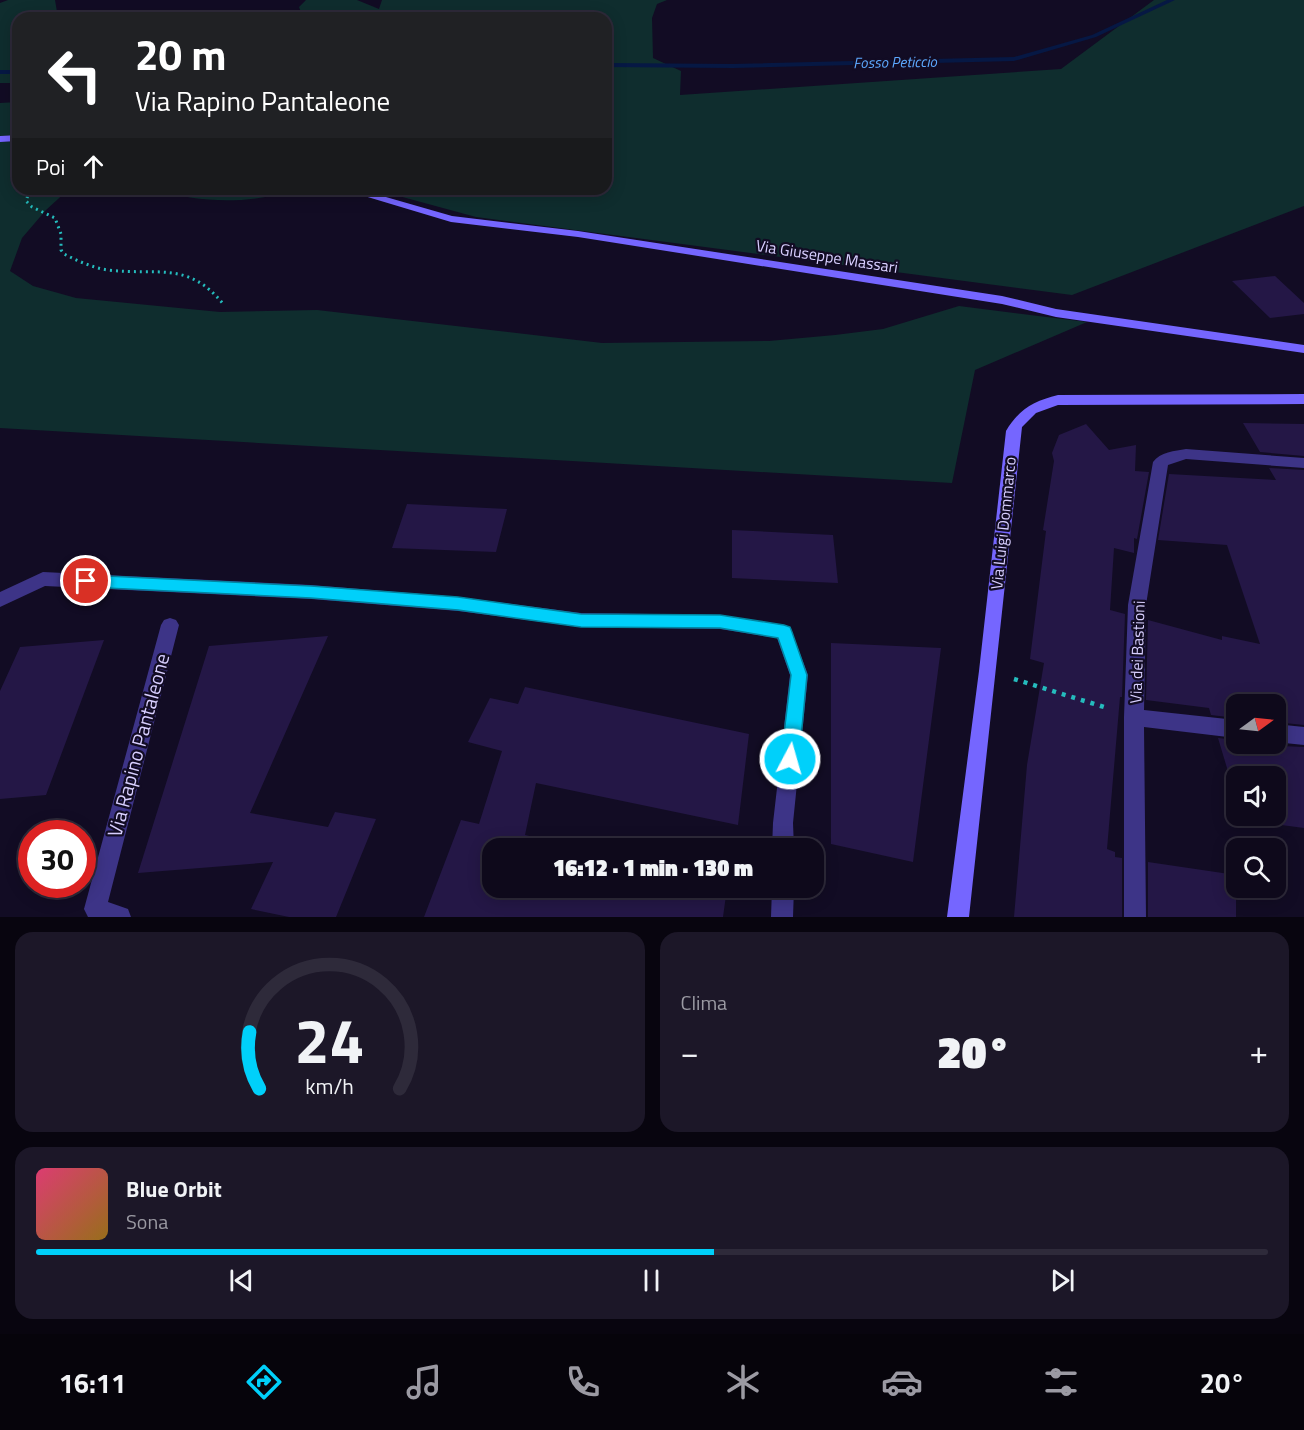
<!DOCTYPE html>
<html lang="it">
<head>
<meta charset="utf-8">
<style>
	body { margin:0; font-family:"Titillium Web",sans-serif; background:#1c1728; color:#f1f3f6; height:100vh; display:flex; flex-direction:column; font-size:22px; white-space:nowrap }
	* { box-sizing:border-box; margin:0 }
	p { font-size:20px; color:#9b9aa3 }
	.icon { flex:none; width:33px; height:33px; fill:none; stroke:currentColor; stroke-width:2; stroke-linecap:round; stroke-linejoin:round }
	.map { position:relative; height:917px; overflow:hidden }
	.panel { display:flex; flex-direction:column; gap:15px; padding:15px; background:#08050f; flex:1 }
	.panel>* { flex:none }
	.hud { position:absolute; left:12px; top:12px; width:600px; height:183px; border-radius:18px; box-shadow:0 3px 15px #0003,0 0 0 2px #2e2a3a; background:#202124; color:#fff; overflow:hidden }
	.needle { width:39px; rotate:75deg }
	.fabs { position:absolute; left:1226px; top:694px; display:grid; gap:12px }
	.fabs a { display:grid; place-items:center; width:60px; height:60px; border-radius:12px; background:#0e091b; box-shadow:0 3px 15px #0003,0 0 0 2px #2e2a3a; font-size:30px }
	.speed { position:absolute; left:18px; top:820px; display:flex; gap:12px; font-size:30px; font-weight:700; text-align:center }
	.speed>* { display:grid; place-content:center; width:78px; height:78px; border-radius:50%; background:#0e091b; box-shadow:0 3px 15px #0003,0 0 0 2px #2e2a3a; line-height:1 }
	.speed .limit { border:9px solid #d22; background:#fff; color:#111 }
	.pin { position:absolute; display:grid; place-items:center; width:51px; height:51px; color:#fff; margin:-26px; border:3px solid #fff; border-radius:50%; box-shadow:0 2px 6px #0007 }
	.me { position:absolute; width:66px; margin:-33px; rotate:6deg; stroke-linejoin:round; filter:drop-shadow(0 0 4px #0008) }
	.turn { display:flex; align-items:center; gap:21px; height:126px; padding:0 24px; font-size:27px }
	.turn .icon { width:78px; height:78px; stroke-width:2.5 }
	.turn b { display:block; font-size:42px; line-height:51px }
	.then { display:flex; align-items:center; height:57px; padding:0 24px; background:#0003; gap:12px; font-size:22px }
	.big { font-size:45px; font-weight:800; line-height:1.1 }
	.panel .widget { flex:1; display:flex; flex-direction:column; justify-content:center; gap:9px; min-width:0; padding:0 21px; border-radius:18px; background:#1c1728 }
	.panel .dial { align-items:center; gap:0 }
	.dial svg { height:156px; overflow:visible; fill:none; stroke:#2e2a3a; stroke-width:7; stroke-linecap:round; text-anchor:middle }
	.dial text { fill:#f1f3f6; stroke:none }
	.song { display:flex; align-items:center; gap:18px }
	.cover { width:72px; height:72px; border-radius:9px; background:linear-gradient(135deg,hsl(340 70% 55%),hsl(40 70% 35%)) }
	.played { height:6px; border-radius:3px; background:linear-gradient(90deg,#00d0fa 55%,#2e2a3a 55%) }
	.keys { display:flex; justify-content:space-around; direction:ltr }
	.heat { display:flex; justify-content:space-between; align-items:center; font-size:33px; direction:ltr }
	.panel .tiles { flex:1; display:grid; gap:15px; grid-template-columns:1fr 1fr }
	.widget:last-child { grid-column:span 2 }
	.trip { position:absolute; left:482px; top:838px; width:342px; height:60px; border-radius:18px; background:#0e091b; box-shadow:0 3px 15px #0003,0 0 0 2px #2e2a3a; font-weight:800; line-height:60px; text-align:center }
	.menu { display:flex; height:96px; justify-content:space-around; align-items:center; background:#06040b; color:#9b9aa3 }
	.menu .icon { width:42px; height:42px }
	.menu .on { color:#00d0fa }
	.menu b { font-size:27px; color:#f1f3f6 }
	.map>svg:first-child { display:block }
	.green { fill:#0f2d2e }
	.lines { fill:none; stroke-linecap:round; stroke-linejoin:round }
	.stream { fill:#061844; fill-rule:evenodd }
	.building { fill:#241746 }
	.path-far1 { stroke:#25bcbd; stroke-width:3; stroke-dasharray:2 4; stroke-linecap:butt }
	.path { stroke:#25bcbd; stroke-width:4.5; stroke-dasharray:4 6; stroke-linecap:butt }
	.lane { fill:#3d3487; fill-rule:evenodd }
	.street { fill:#3d3487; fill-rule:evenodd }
	.secondary { fill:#7566ff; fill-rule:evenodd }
	.route { fill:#00d0fa; stroke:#0087a2; stroke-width:1.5 }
	.labels { text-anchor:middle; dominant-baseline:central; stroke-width:4.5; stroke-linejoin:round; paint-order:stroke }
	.far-water-label { font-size:15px; font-style:italic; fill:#5da9ff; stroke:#120c24 }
	.street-label { font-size:16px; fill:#d8cfff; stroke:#120c24 }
	.near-street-label { font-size:20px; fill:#d8cfff; stroke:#120c24 }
</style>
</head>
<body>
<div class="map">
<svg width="1304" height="917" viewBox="0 0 1304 917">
	<rect width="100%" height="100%" fill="#120c24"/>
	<path class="green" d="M8,0H55L58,18H18V83H0V3Z
		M306,0H357L379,9L382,0H667L657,4L652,18L653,58L681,71L680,95L1061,69L1154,0H1304V206L1072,295L476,217L373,189H606V18H303L299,7Z
		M18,102V135L0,136V103Z
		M18,141V189H69L46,210L22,238L10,271L33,286L76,298L220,312L317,310L602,343L769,341L835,335L883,329L959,306L1087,322L975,370L952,483L0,428V142Z
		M154,189H299C251,204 202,204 154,189Z"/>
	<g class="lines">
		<path class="stream" d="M1167,0H1175L1096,37L1014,61L733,68L606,67V63L733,64L1014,57L1092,35Z
			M0,70H18V74H0Z"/>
	</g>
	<path class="building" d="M1275,276L1304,303V314L1270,318L1232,281Z
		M1243,423L1304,424V456L1260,452Z
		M1086,424L1109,450L1136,445L1135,471L1149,472L1137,539L1134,538V553L1114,548L1110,610L1125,614L1122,697H1120L1107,849L1115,852V857L1122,858V917H1014L1027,765L1044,663L1030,659L1046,531L1043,530L1054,461L1052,453L1059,435Z
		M1269,468L1304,470V725L1275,722V705H1236V718L1211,715L1209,708L1146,700L1148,620L1222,640V636L1260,644L1227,545L1158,540L1169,474L1276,480Z
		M407,504L507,509L496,552L392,548Z
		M732,530L833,535L838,583L732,578Z
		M328,636L250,813L328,827L335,812L376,819L336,917H289L251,909L273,862L138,873L209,646Z
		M104,640L46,795L0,799V691L20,647Z
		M831,643L941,648L913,862L831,844Z
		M525,687L749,734L738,825L536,783L525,835L586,849H492V888H727L723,917H424L461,820L479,824L502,751L468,742L490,698L518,704Z
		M1218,738L1236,740V744L1304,747V828L1242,820L1241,816H1275V777H1236V798Z
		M1148,862L1236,875V917H1148Z"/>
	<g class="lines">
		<path class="path-far1" d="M36,189L29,192L26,201L32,207L55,218L61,234V250L64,254C78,261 93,268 108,270C158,276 188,260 224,305"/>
		<path class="path" d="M1014,679L1104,707"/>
		<path class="lane" d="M1186,449L1304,458V468L1186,459L1168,465L1146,605L1144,710L1236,720V738L1144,727L1146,917H1124V717L1128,605L1153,462C1160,452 1175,451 1186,449Z
			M1275,724L1304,727V745L1275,742Z"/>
		<path class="street" d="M43,572L311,585L458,597L581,613L720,615L790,627L808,675L793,823L794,849H772L773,823L790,675L777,638L720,629L581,627L458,611L311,599L45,586L0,607V592Z
			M170,618L176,620L179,625L108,902L128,909L131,917H88L84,909L161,625L164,620Z
			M772,888H794L793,917H771Z"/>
		<path class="secondary" d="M18,135V141L0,142V136Z
			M341,189H358L452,216L578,231L1002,296L1056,309L1304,345V353L1056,317L1002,304L578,237L451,222Z
			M1304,394V404L1058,405L1036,413L1022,427L969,917H947L979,671L1006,431C1019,409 1034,401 1058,395Z"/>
	</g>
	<path class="route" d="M86,575L311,586L458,597L581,614L720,615L784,625L790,627L792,632L807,675L799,759L796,765L790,768L784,765L781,759L791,675L778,638L720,628L581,627L458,610L311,598L86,587L81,585L78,581L81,577Z"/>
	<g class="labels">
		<g class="far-water-label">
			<text transform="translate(895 62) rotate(-1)">Fosso Peticcio</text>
		</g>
		<g class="street-label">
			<text transform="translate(827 256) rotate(9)">Via Giuseppe Massari</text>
			<text transform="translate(1003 523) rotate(-84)">Via Luigi Dommarco</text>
			<text transform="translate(1137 652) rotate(-88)">Via dei Bastioni</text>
		</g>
		<g class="near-street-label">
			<text transform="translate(138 745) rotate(-75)">Via Rapino Pantaleone</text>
		</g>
	</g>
</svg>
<div class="fabs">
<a><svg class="needle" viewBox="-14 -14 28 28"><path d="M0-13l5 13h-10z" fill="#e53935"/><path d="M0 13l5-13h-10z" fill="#9b9aa3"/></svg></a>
<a><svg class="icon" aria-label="sound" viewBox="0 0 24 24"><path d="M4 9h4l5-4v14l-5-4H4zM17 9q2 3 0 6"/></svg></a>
<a><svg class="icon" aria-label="search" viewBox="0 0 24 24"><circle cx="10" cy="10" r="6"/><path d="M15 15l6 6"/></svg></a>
</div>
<div class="speed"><div class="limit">30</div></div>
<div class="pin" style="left:86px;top:581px;background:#d93025"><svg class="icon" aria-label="arrive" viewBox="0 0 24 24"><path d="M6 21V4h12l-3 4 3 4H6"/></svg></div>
<svg class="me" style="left:790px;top:759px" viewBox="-20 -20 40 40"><circle r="17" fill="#00d0fa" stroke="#fff" stroke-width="3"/><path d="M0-11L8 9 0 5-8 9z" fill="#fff"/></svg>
<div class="trip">16:12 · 1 min · 130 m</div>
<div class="hud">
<div class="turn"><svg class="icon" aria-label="left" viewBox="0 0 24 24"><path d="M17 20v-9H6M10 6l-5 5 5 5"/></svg><div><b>20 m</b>Via Rapino Pantaleone</div></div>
<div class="then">Poi<svg class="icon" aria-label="ahead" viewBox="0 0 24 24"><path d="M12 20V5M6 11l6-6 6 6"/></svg></div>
</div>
</div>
<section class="panel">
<div class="tiles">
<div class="widget dial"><svg viewBox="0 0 100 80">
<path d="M14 69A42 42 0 1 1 86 69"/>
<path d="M14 69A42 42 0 0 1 9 40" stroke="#00d0fa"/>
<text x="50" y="56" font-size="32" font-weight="700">24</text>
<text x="50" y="72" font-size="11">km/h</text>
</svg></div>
<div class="widget"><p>Clima</p>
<div class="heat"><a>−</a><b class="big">20°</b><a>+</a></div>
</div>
<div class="widget">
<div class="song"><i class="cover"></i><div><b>Blue Orbit</b><p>Sona</p></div></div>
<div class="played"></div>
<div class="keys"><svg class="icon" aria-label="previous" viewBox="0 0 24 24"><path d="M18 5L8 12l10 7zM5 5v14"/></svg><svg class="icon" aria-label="pause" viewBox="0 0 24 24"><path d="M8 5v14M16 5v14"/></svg><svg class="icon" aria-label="next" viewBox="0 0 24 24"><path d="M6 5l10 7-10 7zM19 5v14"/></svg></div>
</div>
</div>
</section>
<nav class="menu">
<b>16:11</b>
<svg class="icon on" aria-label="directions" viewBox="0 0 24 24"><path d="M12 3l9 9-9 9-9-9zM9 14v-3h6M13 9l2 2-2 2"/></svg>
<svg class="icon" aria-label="music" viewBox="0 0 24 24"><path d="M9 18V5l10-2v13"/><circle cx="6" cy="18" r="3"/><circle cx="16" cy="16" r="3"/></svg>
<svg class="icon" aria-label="phone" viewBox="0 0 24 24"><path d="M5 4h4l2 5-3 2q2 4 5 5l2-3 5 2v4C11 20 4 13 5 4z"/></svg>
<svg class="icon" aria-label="climate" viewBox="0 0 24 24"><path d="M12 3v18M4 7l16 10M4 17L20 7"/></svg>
<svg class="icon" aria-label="car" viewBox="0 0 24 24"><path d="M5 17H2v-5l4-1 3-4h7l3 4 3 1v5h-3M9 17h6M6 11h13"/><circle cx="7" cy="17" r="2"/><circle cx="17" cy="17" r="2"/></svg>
<svg class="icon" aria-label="filters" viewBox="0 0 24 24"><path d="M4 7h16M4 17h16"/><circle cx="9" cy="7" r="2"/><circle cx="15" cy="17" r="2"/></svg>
<b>20°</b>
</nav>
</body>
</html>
